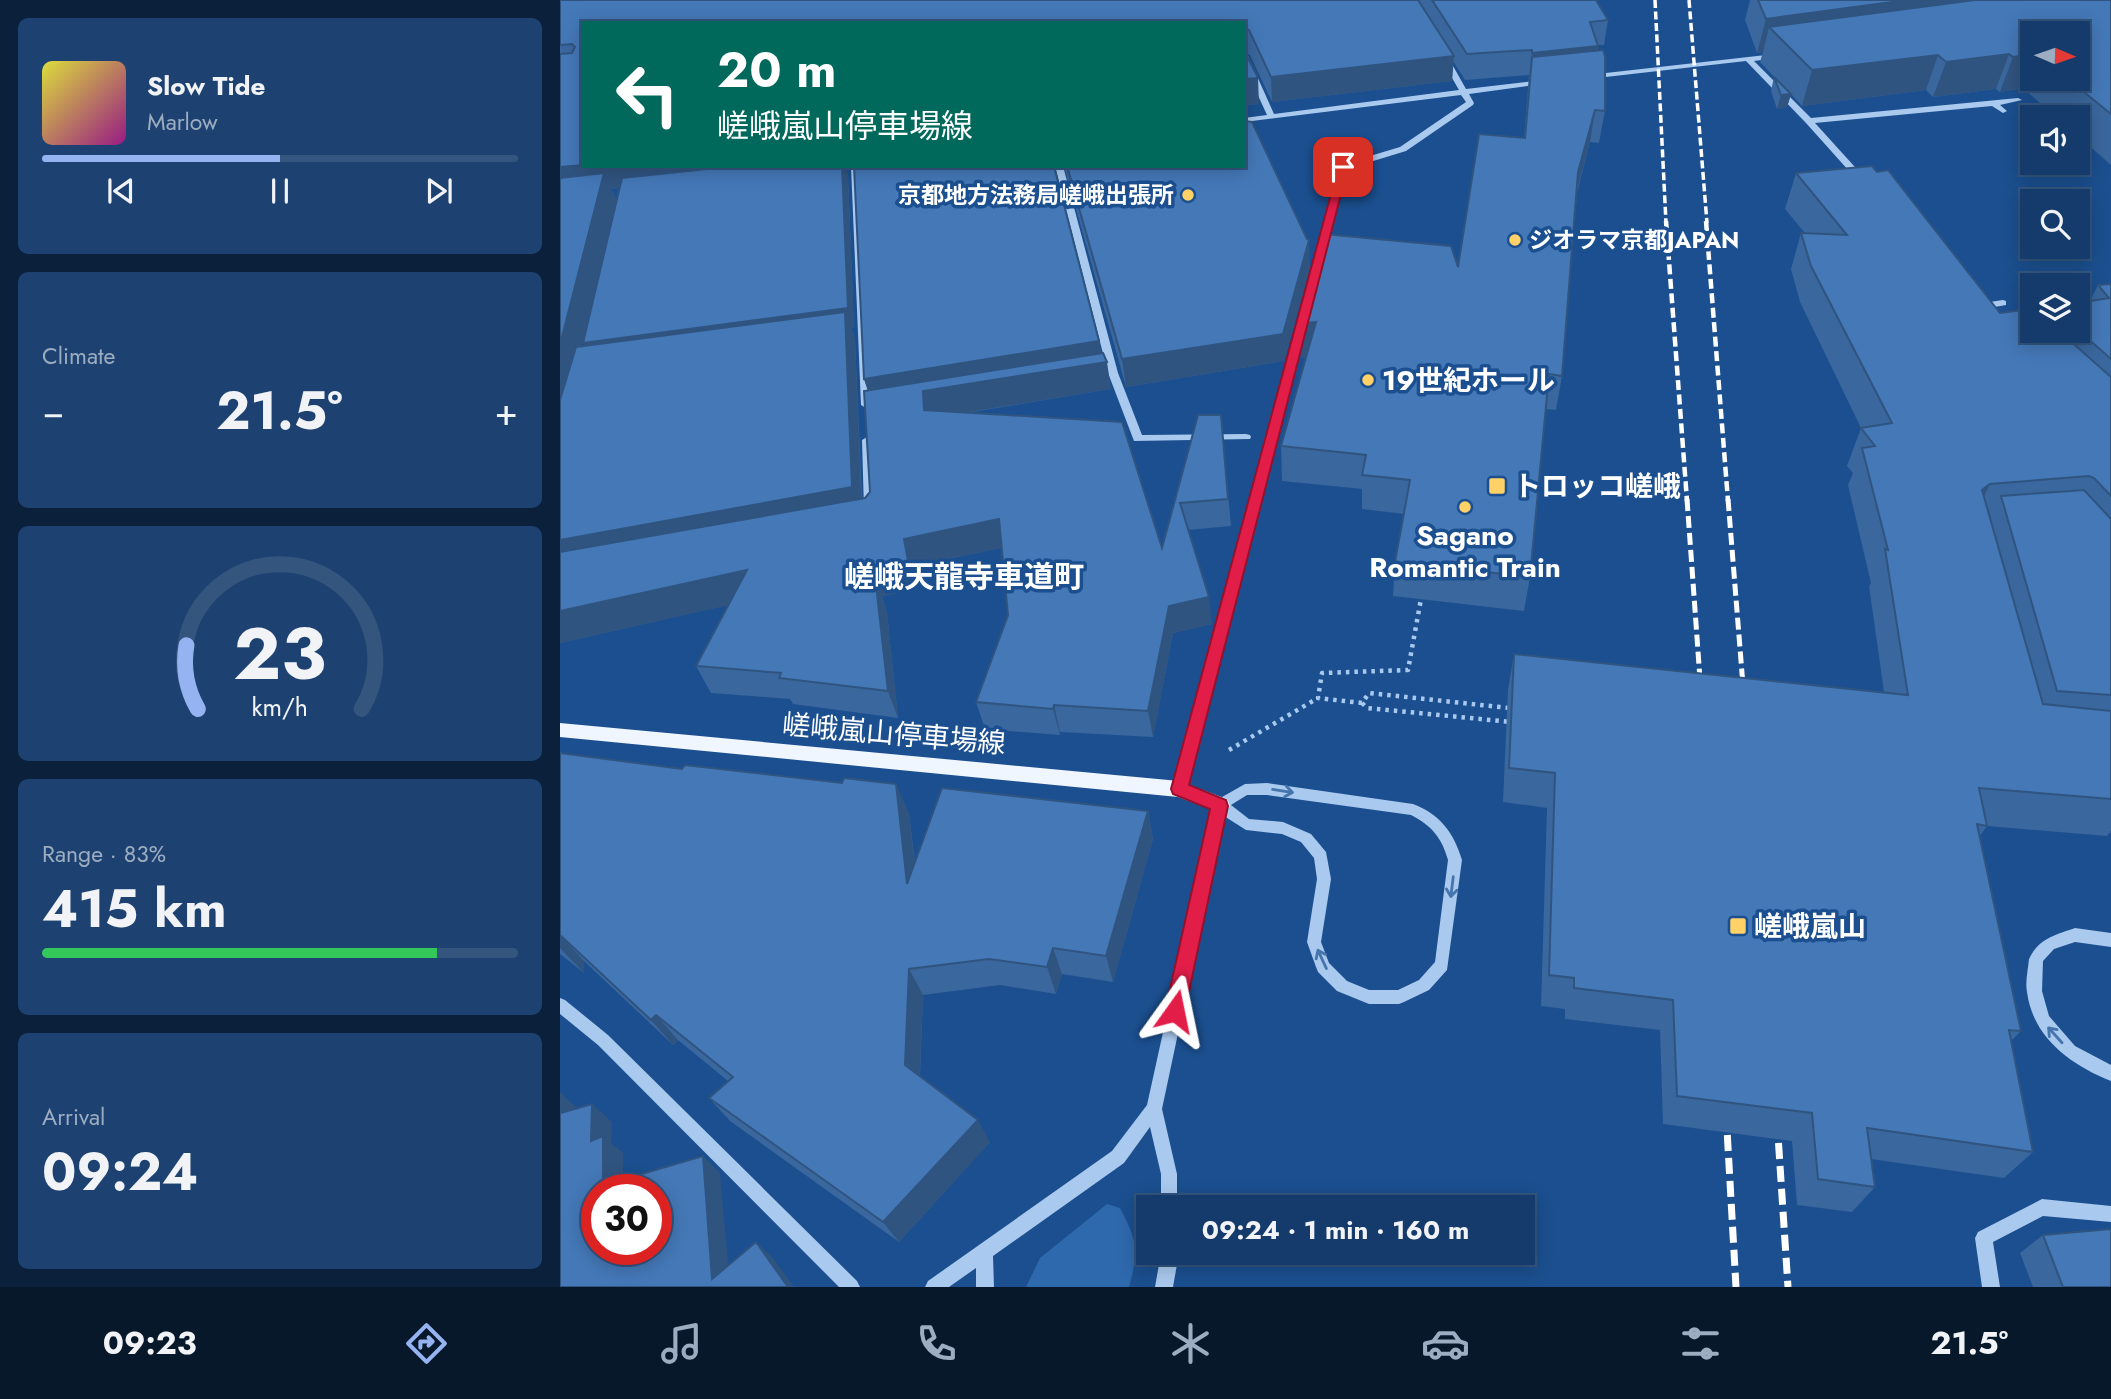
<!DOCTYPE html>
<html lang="en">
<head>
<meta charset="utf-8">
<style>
	body { margin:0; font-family:Jost,"Noto Sans JP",sans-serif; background:#1d4271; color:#f1f3f6; height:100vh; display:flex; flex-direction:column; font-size:26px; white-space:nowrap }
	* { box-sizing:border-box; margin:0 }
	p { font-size:23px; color:#9dadc1 }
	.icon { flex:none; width:38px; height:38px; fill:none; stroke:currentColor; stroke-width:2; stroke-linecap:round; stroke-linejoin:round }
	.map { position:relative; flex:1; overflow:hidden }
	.details { display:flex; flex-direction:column; gap:18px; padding:18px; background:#0b203b; width:560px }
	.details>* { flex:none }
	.banner { position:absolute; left:21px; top:21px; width:665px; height:147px; border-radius:0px; box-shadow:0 4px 18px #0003,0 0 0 2px #33557e; background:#00695c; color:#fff; overflow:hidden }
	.needle { width:46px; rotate:92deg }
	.fabs { position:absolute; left:1460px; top:21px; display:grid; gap:14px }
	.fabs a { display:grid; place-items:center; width:70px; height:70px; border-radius:0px; background:#143b6b; box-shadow:0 4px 18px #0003,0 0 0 2px #33557e; font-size:35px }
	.speed { position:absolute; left:21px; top:1174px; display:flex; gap:14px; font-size:35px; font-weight:700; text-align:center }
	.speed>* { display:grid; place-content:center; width:91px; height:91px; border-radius:50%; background:#143b6b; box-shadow:0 4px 18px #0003,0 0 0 2px #33557e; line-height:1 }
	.speed .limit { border:10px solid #d22; background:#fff; color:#111 }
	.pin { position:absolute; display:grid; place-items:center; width:60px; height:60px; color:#fff; margin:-30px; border-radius:14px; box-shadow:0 4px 10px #0006 }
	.me { position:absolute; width:77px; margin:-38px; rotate:12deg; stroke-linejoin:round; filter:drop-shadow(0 0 5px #0008) }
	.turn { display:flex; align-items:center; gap:24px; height:147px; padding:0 21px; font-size:32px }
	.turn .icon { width:91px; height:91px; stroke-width:2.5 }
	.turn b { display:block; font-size:49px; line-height:60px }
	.big { font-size:52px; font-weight:700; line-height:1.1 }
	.details .card { flex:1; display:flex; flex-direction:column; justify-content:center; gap:10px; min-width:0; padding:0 24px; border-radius:10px; background:#1d4271 }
	.details .dial { align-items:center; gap:0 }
	.dial svg { height:182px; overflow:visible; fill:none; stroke:#33557e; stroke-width:7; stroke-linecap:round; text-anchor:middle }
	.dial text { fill:#f1f3f6; stroke:none }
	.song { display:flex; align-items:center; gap:21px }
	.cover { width:84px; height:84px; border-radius:10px; background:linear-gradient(135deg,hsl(60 70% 55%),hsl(310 70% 35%)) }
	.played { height:7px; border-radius:4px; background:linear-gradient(90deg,#95b2f1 50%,#33557e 50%) }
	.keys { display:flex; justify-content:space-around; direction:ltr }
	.heat { display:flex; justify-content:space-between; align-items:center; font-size:38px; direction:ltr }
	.charge { height:10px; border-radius:5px; background:linear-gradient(90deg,#34c759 83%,#33557e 0) }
	.trip { position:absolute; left:576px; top:1195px; width:399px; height:70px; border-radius:0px; background:#143b6b; box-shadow:0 4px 18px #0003,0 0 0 2px #33557e; font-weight:700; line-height:70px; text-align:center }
	.dock { display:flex; height:112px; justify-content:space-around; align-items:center; background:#08182b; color:#9dadc1 }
	.dock .icon { width:49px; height:49px }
	.dock .on { color:#95b2f1 }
	.dock b { font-size:32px; color:#f1f3f6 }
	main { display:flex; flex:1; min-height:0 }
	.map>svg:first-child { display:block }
	.green { fill:#2e69ad }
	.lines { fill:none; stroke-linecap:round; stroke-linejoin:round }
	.path { stroke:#a9c9ee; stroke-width:4.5; stroke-dasharray:3.5 5; stroke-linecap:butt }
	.minor { fill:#a9c9ee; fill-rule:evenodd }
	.major { fill:#f0f6ff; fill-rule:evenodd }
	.rail-far3 { stroke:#fff; stroke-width:3.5; stroke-dasharray:8 3.5; stroke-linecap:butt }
	.rail-far2 { stroke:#fff; stroke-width:4.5; stroke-dasharray:10 4.5; stroke-linecap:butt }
	.rail-far1 { stroke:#fff; stroke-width:5; stroke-dasharray:12 5; stroke-linecap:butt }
	.rail { stroke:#fff; stroke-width:7; stroke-dasharray:16 7; stroke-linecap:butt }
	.wall { fill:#3a679d; fill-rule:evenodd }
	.shaded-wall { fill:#305480 }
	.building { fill:#4478b7; stroke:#305480; stroke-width:2 }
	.oneway { stroke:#4674ac }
	.route { fill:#e11d48; stroke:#92132f; stroke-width:2 }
	.poi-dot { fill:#ffd166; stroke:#1b4f8f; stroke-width:2.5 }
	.labels { text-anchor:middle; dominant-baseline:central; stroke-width:7; stroke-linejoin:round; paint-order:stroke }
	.far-poi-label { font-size:23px; font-weight:bold; fill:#fff; stroke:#1b4f8f; text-anchor:end }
	.poi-label { font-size:28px; font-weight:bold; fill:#fff; stroke:#1b4f8f; text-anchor:start }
	.street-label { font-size:28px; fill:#fff; stroke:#1b4f8f }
	.neighbourhood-label { font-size:30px; font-weight:bold; fill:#fff; stroke:#1b4f8f }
</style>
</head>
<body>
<main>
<section class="details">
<div class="card">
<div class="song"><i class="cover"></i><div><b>Slow Tide</b><p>Marlow</p></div></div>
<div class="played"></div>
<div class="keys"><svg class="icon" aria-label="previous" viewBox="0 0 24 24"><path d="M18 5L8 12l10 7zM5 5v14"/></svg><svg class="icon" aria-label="pause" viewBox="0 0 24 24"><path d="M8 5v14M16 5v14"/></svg><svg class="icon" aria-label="next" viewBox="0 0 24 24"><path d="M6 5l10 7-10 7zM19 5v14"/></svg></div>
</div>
<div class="card"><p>Climate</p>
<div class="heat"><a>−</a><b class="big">21.5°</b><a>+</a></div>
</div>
<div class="card dial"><svg viewBox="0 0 100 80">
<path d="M14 69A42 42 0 1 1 86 69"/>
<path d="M14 69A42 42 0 0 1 9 41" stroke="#95b2f1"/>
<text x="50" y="56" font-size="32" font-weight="700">23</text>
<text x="50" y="72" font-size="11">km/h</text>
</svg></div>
<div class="card"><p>Range · 83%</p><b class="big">415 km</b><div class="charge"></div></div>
<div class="card"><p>Arrival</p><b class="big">09:24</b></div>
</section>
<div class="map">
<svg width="1551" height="1287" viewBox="0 0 1551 1287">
	<rect width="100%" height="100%" fill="#1b4f8f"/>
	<path class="green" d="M547,1204L560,1208C577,1240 579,1251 569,1287H466L480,1258Z"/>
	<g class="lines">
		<path class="path" d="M802,703L758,698L762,673L848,670L861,599
			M949,708L809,693L802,703L807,708L951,722
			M669,750L758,698"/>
		<path class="minor" d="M684,54L688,56L714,114L899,90L880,57L884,55L888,57L906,89L982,80L986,82L982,84L909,94L914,103L913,105L846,151L787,169L766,250L761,253L756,250L780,165L840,147L906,102L901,95L684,122V118L707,115L684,65Z
			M1215,54L1219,56L1218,58L1194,61L1251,118L1458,98L1462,100L1440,105L1447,111L1443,113L1432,106L1255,123L1304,177V181H1298L1246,123L1186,61L1028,79L1024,77L1028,75Z
			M291,166L298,168L311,405L306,408L301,405Z
			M495,166H503L558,373L582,435L686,434L690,435L691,437L690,439L574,441L548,373Z
			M1443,300L1446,301V305L1423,309L1418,306L1423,303Z
			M744,316L749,319L626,789L624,793L619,795L614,793L612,789L739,319Z
			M307,437L312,440L316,510L310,514L304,510L302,440Z
			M707,783L853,804C880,814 894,833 902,860L887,970L869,990L844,1002L839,1004H809L777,991L758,972L756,967L747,942L757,879L754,858L741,842L722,834L686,830L664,816L602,1109L617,1174V1208H601V1174L590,1127L564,1163L433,1256L434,1287H416V1268L389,1287H365L368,1281L552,1151L587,1105L653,805L655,801L685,784ZM687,795H707L851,815C871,825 882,838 888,860L875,962L859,980L838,990H809L787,981L769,963L761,942L771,879L766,852L751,834L723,822L689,819L671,805Z
			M1515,928L1551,933V947L1515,942L1494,949L1483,961L1482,991L1489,1016L1515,1046L1551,1065V1081C1511,1065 1473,1038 1467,992C1465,982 1468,970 1469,959C1478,939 1495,935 1515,928Z
			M0,998L5,1000L48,1035L297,1281L300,1287H279L38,1045L0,1014Z
			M1482,1199L1551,1206V1222L1483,1216L1433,1242L1440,1287H1422L1415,1238L1418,1232Z
			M601,1253H619L613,1287H595Z"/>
		<path class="major" d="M0,723L619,781L667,799L670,805L667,811L660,813L618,797L0,737Z"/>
		<path class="rail-far3" d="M1095,0L1106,223
			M1129,0L1147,223"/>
		<path class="rail-far2" d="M1106,221L1127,501
			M1146,221L1168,501"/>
		<path class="rail-far1" d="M1127,499L1141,693
			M1168,499L1184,698"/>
		<path class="rail" d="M1166,1112L1176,1287
			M1217,1120L1228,1287"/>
	</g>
	<path class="wall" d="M0,0H1036L1048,20L1044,45H1038V50L1045,111L1039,143L1030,142L1017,193L1002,376L996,410L985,409L970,577L964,611L833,596L835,562L844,514L802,509V489L722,481L721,446L746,358H741L740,324L898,267L964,138L969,75L905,80L893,61L892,81L712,102L690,55L686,53L699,104L684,105V23H23L288,174L294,328H291L295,339L302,499L305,498L310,492L308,390L304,379L539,341L541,353L551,389L406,413L602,548L638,415H661L671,526L628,530L652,624L613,633L593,737L500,732V735L425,729L416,702L448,615L441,548L353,566L358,589L322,596L327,613L338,718L233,704L230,699L151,693L136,666L168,605L0,643ZM59,188L24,346H21L56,199L51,189Z
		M1190,0H1551V165L1517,135V117H1496L1463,88L1440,92L1436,89L1373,97L1366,90L1242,106L1200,62L1203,52L1197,53L1185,20ZM1472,33L1517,79H1472Z
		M1214,77L1231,94L1227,107L1217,109L1211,91Z
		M504,166H684L750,267L724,361L566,387Z
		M1236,173L1440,313L1472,331H1517V303L1530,301L1538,285L1551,284V831L1547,836L1427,826L1419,837L1461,1031L1451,1041L1473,1152L1444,1178L1311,1159L1315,1187L1292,1212L1237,1205L1232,1141L1103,1124L1100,1030L1005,1019V1009L981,1006L987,808L943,802L948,690L954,654L1324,692L1309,586L1311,583L1288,485L1293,473L1287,466L1301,428L1240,302L1231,269L1241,233H1245L1225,209Z
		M0,753L349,813L355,863L588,811L593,839L553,982L502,974L496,994L440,985L363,995L360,1076L430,1142L339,1242L170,1121L149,1098L168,1081L118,1040L113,1045L24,961V973L0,954Z
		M1483,1235L1551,1287H1473L1460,1253Z"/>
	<path class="shaded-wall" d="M1347,0H1424L1209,27L1203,52L1197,53L1206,19Z
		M1038,46L1035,71L972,57L969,79L972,53Z
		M1449,54L1436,89L1373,97L1386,62Z
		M1472,54V68L1463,88L1440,92L1453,57Z
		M1378,55L1366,90L1242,106L1252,70Z
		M894,56L892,81L712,102L711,77Z
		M698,78L699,104L684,105V79Z
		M1231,94L1227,107L1217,109L1221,95Z
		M1035,110L1030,142L1013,205L1018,172Z
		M23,165V166H258L51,189L56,199L17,365L9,367L14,377L0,427V167Z
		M282,166H285L288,174L294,328H291L295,339L302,515L0,570V540L33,363L23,343Z
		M749,240L750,267L724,361L566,387L562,359Z
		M756,322L757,356L741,358L740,324Z
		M539,341L543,362H547L551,389L372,418L313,407L304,379Z
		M1430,484L1412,521L1422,490Z
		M439,519L446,547L353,566L358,589L322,596L327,613L338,718L328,691L312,568L344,539Z
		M187,570L200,598L0,643V611Z
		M649,597L652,624L613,633L593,737L588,711L609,606Z
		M494,705L500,732V735L493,709Z
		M336,784L349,813L360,912L347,884Z
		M588,811L593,839L553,982L546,956Z
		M0,935L24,961V973L0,948Z
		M493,948L502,974L496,994L487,967Z
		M349,969L363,995L359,1089L345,1065Z
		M96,1015L118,1040L113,1045L91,1020Z
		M2,1094L22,1113H1Z
		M32,1104L52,1122L51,1143L63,1153V1190H43L31,1141Z
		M418,1120L430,1142L339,1242L323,1222Z
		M143,1156L160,1173L170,1287L152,1279Z
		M196,1242L212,1257L234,1287H228Z"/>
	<path class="building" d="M0,0H858L894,56L711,77L689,30L684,28V23H23V165L0,167V54L12,53L15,47L12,44L0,45Z
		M872,0H1036L1048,20L1030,22L1038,46L972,53V50L907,54Z
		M1198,0H1347L1206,19Z
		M1415,0H1551V114L1508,79H1517V33H1472V54L1453,57L1449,54L1386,62L1378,55L1252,70L1209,27Z
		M684,50L698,78L684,79Z
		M1043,50L1045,56V111L1035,110L1018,172L1002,376L989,374L970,577L835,562L850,480L802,475L806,455L721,446L756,322L740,324L764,234L891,246L898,267L919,134L965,138L972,57Z
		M1214,77L1231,94L1221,95Z
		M684,121L692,122L747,239L749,240L723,334L562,359L507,166H684Z
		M175,166H282L288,308L23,343L62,178Z
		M294,166H494L539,341L304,379Z
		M1312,166L1317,172L1328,170L1440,313L1472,309V331H1499L1551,377V496L1534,478L1529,476L1430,484L1422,490L1483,704L1551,711V799L1419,788L1427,826L1417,824L1461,1031L1449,1030L1473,1152L1307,1128L1315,1187L1258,1179L1252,1113L1117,1096L1113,1000L1014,988V978L989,975L995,773L949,768L954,654L1348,695L1325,549L1328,550L1302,448L1315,446L1301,428L1332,423L1251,266L1241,233L1287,235L1236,173Z
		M44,173L2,337L0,338V178Z
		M1551,284V359L1517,329V303L1549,298L1538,285Z
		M285,312L292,487L0,540V400L16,347Z
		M543,353L547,362L363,391L364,410L562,422L602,548L638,415H661L668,499L620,503L649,597L609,606L588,711L494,705L493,709L416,702L448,615L439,519L344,539L348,561L312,568L316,585L328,691L219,678L221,673L136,666L187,570L0,611V552L305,498L310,492L304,391Z
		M1524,490L1551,519V695L1497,691L1441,496Z
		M0,753L122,769L125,765L282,783L284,778L336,784L347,884L382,788L588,811L546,956L493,948L487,967L429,959L349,969L345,1065L418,1120L323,1222L149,1098L173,1077L96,1015L91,1020L0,935Z
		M2,1094L1,1113L32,1104L31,1141L43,1136V1190H37V1250H96V1190H55L68,1178L143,1156L152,1279L196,1242L228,1287H0V1095Z
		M1551,1229V1287H1503L1483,1235Z"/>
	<defs><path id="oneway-shaft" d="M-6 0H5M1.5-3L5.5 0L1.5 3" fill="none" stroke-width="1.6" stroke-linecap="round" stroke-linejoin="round" transform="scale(1.75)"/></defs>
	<g class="oneway">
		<use href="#oneway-shaft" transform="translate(723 791) rotate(9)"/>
		<use href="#oneway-shaft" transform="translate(892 887) rotate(97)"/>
		<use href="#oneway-shaft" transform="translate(762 959) rotate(-115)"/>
		<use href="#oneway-shaft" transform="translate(1495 1035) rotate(-132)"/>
	</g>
	<path class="route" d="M779,164L788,167L629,785L666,800L668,806L625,1011L622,1017L615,1020L608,1017L605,1011L650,809L613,794L611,789Z"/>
	<g class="poi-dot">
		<circle cx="628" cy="195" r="7"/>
		<circle cx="955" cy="240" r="7"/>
		<circle cx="808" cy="380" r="7"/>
		<rect x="928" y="477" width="18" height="18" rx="3.5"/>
		<circle cx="905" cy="507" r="7"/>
		<rect x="1169" y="917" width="18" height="18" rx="3.5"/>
	</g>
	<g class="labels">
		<g class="far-poi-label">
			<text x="614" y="195">京都地方法務局嵯峨出張所</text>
			<text x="969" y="240" text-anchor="start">ジオラマ京都JAPAN</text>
		</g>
		<g class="poi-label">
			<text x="822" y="380">19世紀ホール</text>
			<text x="953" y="486">トロッコ嵯峨</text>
			<text x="905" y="535" text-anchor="middle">Sagano<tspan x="905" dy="32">Romantic Train</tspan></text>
			<text x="1194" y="926">嵯峨嵐山</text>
		</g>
		<g class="street-label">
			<text transform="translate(334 734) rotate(5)">嵯峨嵐山停車場線</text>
		</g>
		<g class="neighbourhood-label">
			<text x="404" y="576">嵯峨天龍寺車道町</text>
		</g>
	</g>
</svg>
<div class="fabs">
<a><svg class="needle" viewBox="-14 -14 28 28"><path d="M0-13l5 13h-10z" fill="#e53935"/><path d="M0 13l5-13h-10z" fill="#9dadc1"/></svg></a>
<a><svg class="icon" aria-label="sound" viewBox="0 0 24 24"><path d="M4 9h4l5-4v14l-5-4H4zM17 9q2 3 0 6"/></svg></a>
<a><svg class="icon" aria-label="search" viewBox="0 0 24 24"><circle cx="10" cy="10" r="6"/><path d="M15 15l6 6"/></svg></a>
<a><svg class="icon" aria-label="layers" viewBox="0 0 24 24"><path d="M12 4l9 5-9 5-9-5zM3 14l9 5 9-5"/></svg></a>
</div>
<div class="speed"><div class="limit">30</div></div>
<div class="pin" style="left:783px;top:167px;background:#d93025"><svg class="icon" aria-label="arrive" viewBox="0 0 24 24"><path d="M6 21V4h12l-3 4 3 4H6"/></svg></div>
<svg class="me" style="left:615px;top:1011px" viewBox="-20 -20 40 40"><path d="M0-17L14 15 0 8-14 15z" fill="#e11d48" stroke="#fff" stroke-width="4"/></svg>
<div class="trip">09:24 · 1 min · 160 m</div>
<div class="banner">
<div class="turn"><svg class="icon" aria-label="left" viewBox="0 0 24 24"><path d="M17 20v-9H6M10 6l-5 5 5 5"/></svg><div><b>20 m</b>嵯峨嵐山停車場線</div></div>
</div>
</div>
</main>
<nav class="dock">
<b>09:23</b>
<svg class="icon on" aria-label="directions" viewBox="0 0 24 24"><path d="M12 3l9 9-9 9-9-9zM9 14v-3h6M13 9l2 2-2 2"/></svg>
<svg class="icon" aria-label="music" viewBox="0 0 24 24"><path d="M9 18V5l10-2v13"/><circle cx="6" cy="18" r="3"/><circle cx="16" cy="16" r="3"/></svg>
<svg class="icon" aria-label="phone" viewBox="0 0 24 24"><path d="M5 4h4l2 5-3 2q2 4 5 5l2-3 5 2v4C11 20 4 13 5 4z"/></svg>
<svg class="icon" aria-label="climate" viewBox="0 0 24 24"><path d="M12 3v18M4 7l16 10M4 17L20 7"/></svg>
<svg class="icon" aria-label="car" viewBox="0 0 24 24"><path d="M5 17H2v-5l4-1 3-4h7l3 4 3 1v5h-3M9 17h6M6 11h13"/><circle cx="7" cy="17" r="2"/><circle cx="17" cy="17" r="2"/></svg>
<svg class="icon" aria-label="filters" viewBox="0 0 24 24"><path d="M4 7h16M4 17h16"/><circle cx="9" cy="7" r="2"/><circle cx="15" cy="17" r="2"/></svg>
<b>21.5°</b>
</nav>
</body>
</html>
